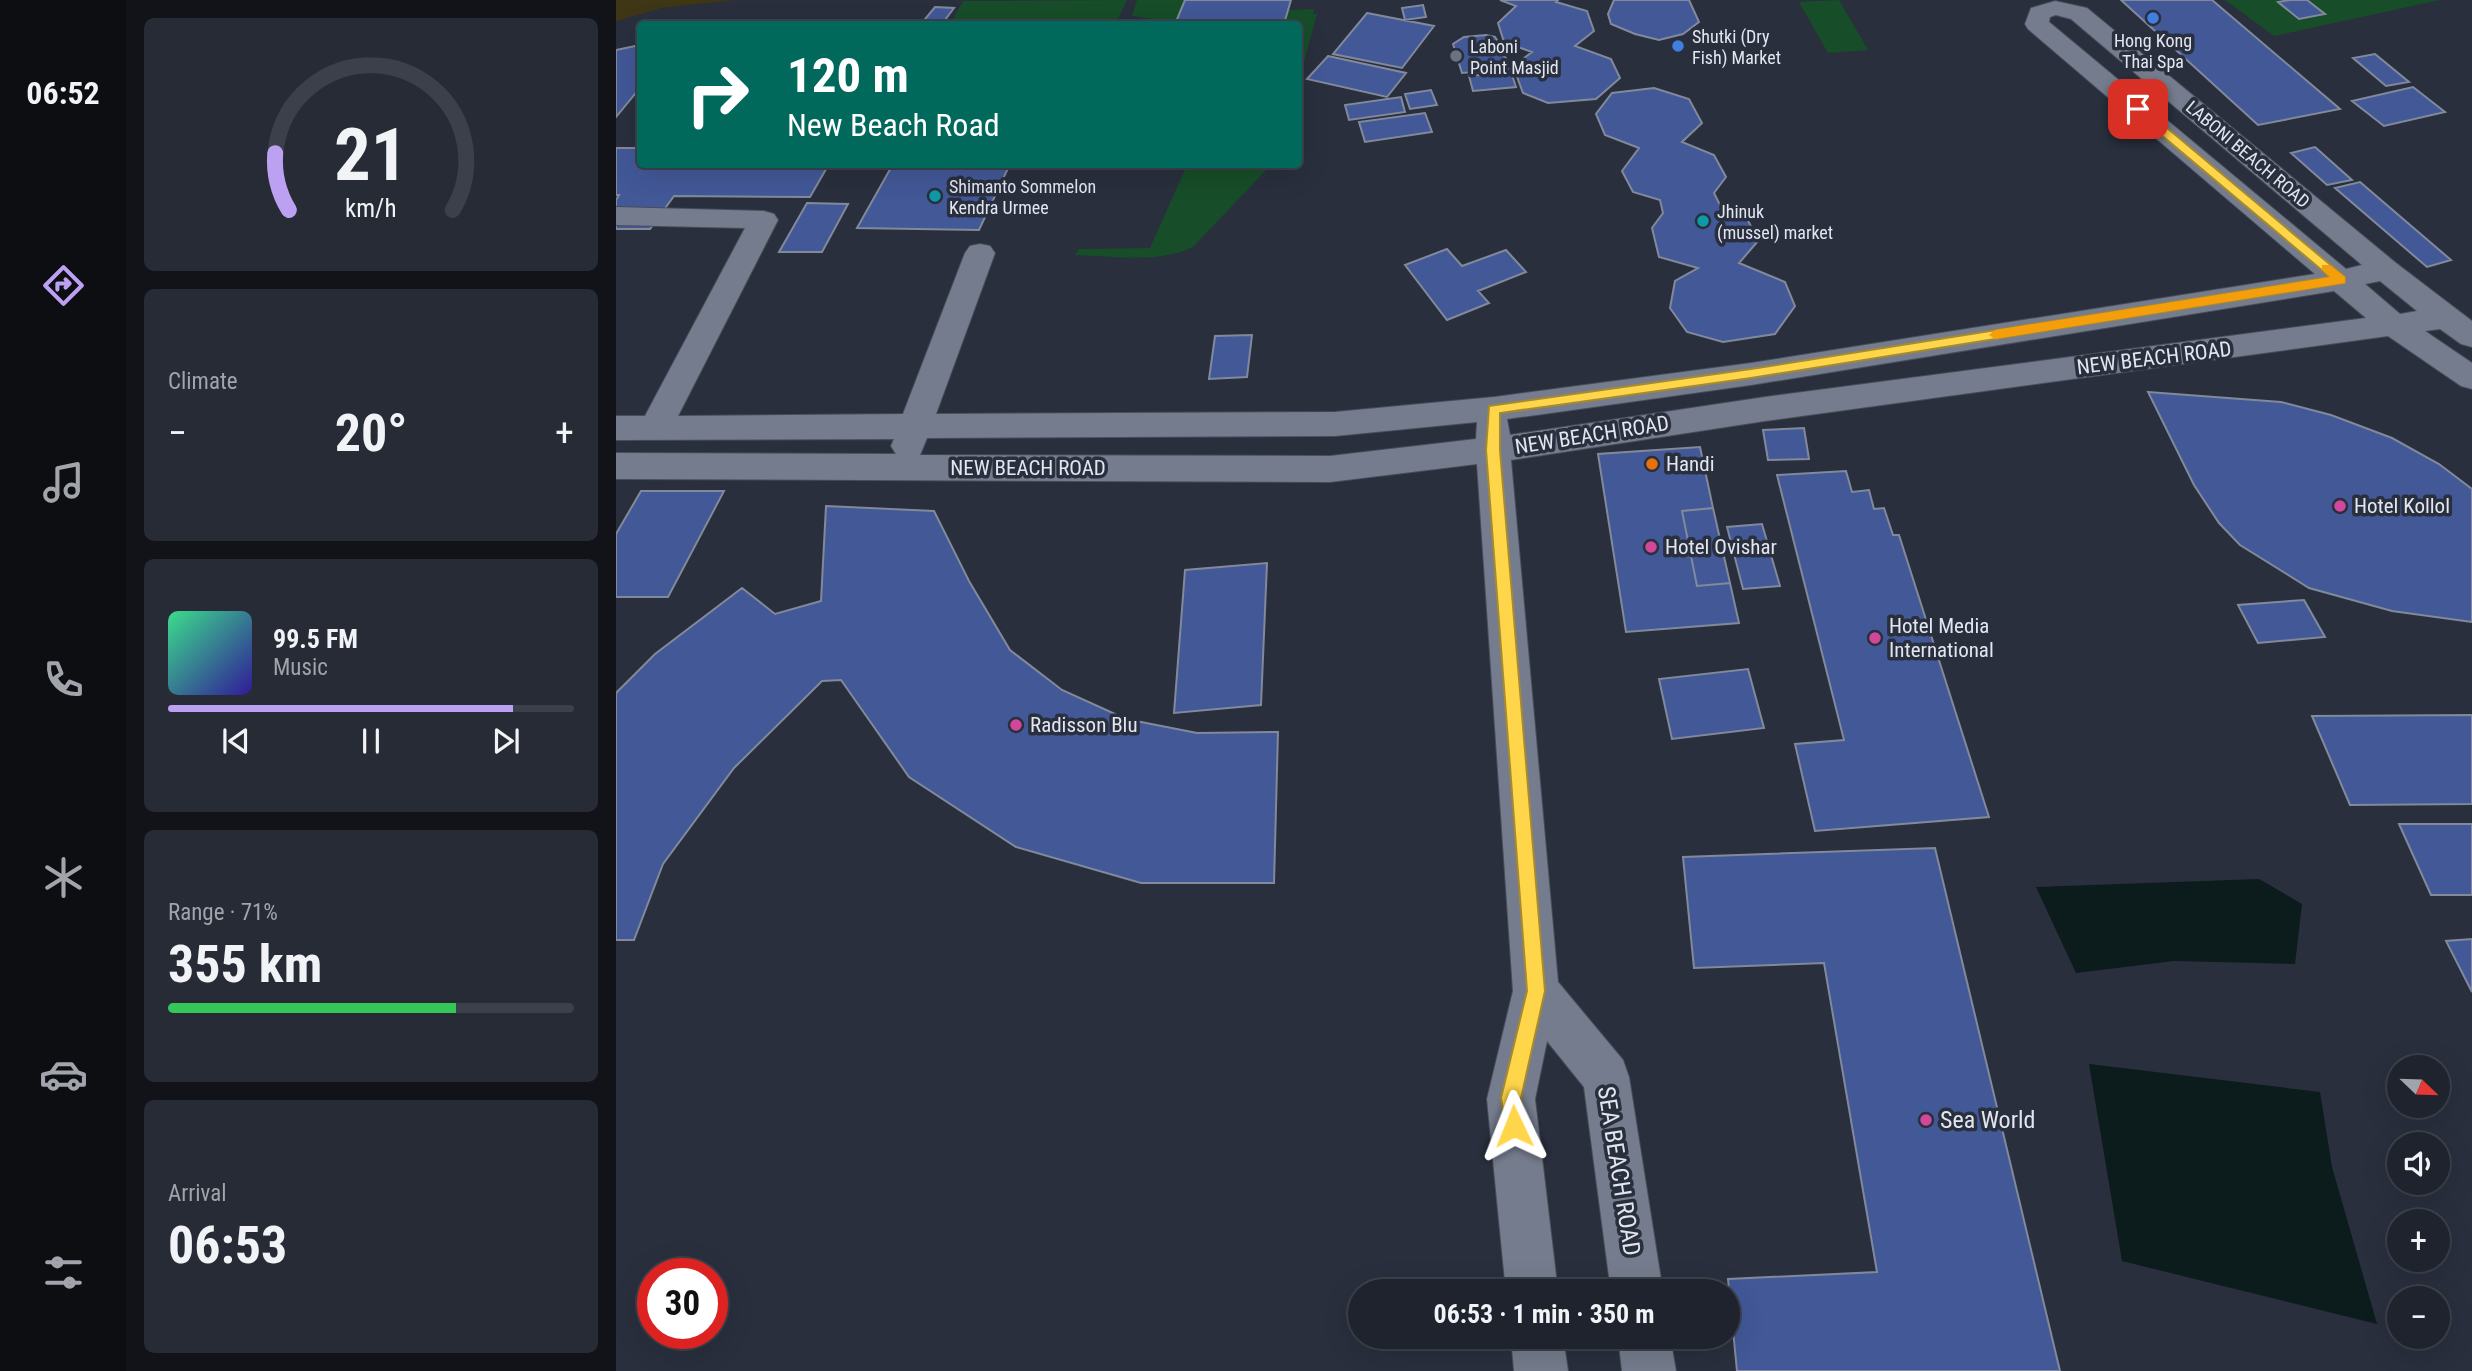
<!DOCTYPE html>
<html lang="en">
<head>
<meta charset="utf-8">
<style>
	body { margin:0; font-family:"Roboto Condensed",sans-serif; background:#272b36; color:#f1f3f6; height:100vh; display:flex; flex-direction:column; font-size:26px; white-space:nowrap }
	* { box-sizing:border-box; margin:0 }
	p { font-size:23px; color:#a1a4aa }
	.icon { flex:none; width:38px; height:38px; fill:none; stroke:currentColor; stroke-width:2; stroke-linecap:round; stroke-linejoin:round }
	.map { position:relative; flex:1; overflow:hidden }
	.side { display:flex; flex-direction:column; gap:18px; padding:18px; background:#111319; width:490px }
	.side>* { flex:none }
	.banner { position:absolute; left:21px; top:21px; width:665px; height:147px; border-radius:7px; box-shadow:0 7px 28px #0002,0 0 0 2px #3c404a; background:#00695c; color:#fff; overflow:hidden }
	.needle { width:46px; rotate:113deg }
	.fabs { position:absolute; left:1771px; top:1055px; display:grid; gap:14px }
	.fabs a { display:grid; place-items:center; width:63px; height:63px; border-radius:50%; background:#1f232e; box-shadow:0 7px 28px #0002,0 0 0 2px #3c404a; font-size:35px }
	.speed { position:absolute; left:21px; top:1258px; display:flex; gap:14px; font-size:35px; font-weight:700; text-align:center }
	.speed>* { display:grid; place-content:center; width:91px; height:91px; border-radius:50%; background:#1f232e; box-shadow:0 7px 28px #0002,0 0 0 2px #3c404a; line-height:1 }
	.speed .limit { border:10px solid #d22; background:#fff; color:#111 }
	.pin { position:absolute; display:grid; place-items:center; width:60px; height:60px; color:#fff; margin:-30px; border-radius:14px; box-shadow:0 4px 10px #0006 }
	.me { position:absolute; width:77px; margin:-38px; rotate:358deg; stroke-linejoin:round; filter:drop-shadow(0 0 5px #0008) }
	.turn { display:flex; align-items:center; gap:24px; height:147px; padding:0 35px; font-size:32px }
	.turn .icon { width:91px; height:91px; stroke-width:2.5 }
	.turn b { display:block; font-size:49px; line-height:60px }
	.big { font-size:52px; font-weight:700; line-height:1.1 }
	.side .card { flex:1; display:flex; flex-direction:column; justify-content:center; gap:10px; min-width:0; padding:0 24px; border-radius:10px; background:#272b36 }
	.side .dial { align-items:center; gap:0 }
	.dial svg { height:182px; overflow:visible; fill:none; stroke:#3c404a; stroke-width:7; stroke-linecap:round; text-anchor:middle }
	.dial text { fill:#f1f3f6; stroke:none }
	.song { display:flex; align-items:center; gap:21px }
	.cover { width:84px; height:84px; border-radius:10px; background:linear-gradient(135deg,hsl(150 70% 55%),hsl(250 70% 35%)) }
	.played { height:7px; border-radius:4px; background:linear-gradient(90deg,#bca0f2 85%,#3c404a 85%) }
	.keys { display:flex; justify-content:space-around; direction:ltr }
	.heat { display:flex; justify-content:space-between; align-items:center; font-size:38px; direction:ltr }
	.charge { height:10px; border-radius:5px; background:linear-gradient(90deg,#34c759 71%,#3c404a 0) }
	.trip { position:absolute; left:732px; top:1279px; width:392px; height:70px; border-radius:35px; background:#1f232e; box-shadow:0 7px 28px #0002,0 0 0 2px #3c404a; font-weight:700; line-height:70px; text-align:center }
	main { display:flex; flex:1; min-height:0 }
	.tabs { display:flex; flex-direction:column; width:126px; justify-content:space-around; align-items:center; background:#0c0e12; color:#a1a4aa }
	.tabs .icon { width:49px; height:49px }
	.tabs .active { color:#bca0f2 }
	.tabs b { font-size:32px; color:#f1f3f6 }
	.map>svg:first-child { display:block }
	.green { fill:#174d28 }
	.sand { fill:#3f3616 }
	.water { fill:#0c1b1b }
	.building { fill:#425897; stroke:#81899a; stroke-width:2 }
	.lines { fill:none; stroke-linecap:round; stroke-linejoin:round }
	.minor-casing { stroke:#484d59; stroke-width:2 }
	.minor { fill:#757c8d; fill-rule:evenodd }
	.route { fill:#ffd54a; stroke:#a68a30; stroke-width:2 }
	.slow { fill:#f59e0b }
	.shop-dot { fill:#3f7fe0; stroke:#292f3d; stroke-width:2.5 }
	.worship-dot { fill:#6b7280; stroke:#292f3d; stroke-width:2.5 }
	.culture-dot { fill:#0f9aa8; stroke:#292f3d; stroke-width:2.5 }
	.food-dot { fill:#e8710a; stroke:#292f3d; stroke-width:2.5 }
	.hotel-dot { fill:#d1479c; stroke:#292f3d; stroke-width:2.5 }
	.labels { text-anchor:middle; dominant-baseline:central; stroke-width:7; stroke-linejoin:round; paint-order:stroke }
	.far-poi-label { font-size:18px; fill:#e2e6f0; stroke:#292f3d; text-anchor:start }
	.far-street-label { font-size:18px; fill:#e2e6f0; stroke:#292f3d }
	.street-label { font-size:21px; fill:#e2e6f0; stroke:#292f3d }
	.poi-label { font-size:21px; fill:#e2e6f0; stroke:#292f3d; text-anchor:start }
	.near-poi-label { font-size:24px; fill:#e2e6f0; stroke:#292f3d; text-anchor:start }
	.near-street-label { font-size:24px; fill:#e2e6f0; stroke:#292f3d }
</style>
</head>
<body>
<main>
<nav class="tabs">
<b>06:52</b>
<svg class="icon active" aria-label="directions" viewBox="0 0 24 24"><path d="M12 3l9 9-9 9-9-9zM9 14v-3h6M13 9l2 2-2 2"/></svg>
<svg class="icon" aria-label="music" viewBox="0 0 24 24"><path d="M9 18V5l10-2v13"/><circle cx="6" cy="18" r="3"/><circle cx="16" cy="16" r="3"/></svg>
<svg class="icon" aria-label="phone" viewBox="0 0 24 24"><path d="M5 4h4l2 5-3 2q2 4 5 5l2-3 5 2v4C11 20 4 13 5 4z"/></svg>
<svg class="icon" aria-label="climate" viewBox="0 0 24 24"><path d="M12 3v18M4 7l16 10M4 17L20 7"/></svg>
<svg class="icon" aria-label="car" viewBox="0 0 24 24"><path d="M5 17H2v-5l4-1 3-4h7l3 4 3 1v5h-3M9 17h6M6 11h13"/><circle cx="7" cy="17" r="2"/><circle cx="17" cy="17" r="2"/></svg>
<svg class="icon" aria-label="filters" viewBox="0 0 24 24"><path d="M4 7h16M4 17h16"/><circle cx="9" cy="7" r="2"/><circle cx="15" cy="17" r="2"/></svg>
</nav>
<section class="side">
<div class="card dial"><svg viewBox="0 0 100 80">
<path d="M14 69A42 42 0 1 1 86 69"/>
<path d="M14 69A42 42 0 0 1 8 44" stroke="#bca0f2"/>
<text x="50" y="56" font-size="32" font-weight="700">21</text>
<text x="50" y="72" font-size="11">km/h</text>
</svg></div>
<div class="card"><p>Climate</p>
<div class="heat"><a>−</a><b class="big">20°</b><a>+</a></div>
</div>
<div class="card">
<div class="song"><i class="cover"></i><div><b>99.5 FM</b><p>Music</p></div></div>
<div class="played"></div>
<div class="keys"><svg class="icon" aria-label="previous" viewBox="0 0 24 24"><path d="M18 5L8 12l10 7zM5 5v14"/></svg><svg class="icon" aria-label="pause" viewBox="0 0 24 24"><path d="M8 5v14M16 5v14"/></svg><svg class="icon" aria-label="next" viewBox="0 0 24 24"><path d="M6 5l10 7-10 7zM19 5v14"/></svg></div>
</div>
<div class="card"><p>Range · 71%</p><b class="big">355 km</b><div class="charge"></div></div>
<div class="card"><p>Arrival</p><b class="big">06:53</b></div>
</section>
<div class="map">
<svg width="1856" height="1371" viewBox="0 0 1856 1371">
	<rect width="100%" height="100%" fill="#292f3d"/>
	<path class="green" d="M511,0L499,24H334L347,1Z
		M521,0H569L561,20L552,21L516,16Z
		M1223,0L1252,50L1212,53L1183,2Z
		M1609,0H1824L1658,36Z
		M698,9L697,14H701L683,80L682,24H668L672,10Z
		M571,165H655L577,247C542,264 497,256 459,255L463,249L534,248Z"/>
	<path class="sand" d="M0,0H119L46,8L0,21Z"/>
	<path class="water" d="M1643,879L1686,904L1679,964L1558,961L1460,973L1420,887Z
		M1473,1064L1704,1092L1716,1167L1761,1324L1506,1261Z"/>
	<path class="building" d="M569,0H675L668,24H559Z
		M884,0H942L940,2L971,11L978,31L959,46L995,59L1004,78L980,99L932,103L907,93L897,66L916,52L888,42L882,23L900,6Z
		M998,0H1073L1083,22L1067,34L1043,40L1019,34L995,24L992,14Z
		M1505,0H1596L1724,109L1642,125Z
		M1674,0H1691L1709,14L1683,19L1662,2Z
		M807,5L810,17L789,20L786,8Z
		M319,7L338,8L326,24H305Z
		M751,13L818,26L786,68L717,54Z
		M870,35L879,37L886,48L879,52L889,56L894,69L846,73L837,44L848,37Z
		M24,45V88L0,117V50Z
		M1759,54L1793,82L1770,86L1737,58Z
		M712,56L790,73L771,97L691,79Z
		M895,72L900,87L857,91L853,76Z
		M1797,87L1829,112L1768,126L1736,101Z
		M1038,88L1073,99L1086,123L1066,142L1098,155L1110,177L1098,193L1104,205L1129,214L1142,241L1123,263L1169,282L1179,306L1159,334L1107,342L1071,332L1054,308L1059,281L1082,268L1043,257L1036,228L1047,213L1044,200L1017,192L1006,171L1023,148L989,135L980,114L996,93Z
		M815,90L821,105L794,109L789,94Z
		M785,97L789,112L733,120L729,105Z
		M809,113L816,132L749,142L743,122Z
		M1699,147L1736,180L1711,185L1675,153Z
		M0,148H24V164H213L194,197L58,196L34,229H0V200L3,195H0Z
		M277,164H394L363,230L241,228Z
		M1744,182L1835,260L1811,267L1719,188Z
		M191,203L232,204L206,252H163Z
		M831,249L846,266L890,250L910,272L862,291L873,303L831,320L789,265Z
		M636,335L631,377L593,379L599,336Z
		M1532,392L1665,402L1715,415L1776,438L1823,464L1856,489V622L1776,611L1693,588L1624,545L1603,523L1578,485Z
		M1188,428L1193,459L1152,460L1147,430Z
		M1084,447L1097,508L1066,511L1081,586L1114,583L1123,623L1010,632L982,454Z
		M1230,471L1236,492L1253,490L1258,509L1268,508L1277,535H1283L1373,817L1199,831L1179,744L1228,740L1161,475Z
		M25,491H108L52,597H0V534Z
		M210,506L318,511L353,581L394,650L446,690L510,719L581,733L662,732L658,883H525L400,847L293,777L225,680L206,681L118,768L47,864L18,940H0V693L39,654L126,588L159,614L205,601Z
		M1097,508L1114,583L1081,586L1066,511Z
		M1146,524L1164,586L1127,589L1111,527Z
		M651,563L645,705L558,713L569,570Z
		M1688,600L1709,637L1642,643L1622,605Z
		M1132,669L1148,728L1056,739L1043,679Z
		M1856,715V804L1734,805L1696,716Z
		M1783,824H1856V895H1815Z
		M1319,848L1444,1371H1121L1112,1279L1261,1272L1208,963L1078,968L1067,857Z
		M1856,939V992L1830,941Z"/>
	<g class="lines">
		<g class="minor-casing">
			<path id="minor" d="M1439,1L1471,8L1780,263L1856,321V347L1845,344L1824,329L1809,331L1856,363V389L1845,386L1772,336L1149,421L895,460L942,982L1007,1060L1013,1077L1047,1292H995L968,1087L931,1041L919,1099L942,1292H890L871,1099L897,991L861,464L714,482L0,479V453L280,454L275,446L278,439L0,440V416H29L129,228L0,225V207L148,211L158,214L162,220L62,416L287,414L349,253L354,246L364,244L374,246L379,253L320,414L719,412L878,397L1135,363L1699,274L1412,29L1409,24L1415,8ZM1440,15L1455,19L1746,265L1730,269L1433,22L1434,17ZM1764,281L1801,311L1784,314L1749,284ZM1718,291L1750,318L1149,397L894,435L891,419L1135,385ZM861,422L860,439L714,456L304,455L311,438L719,436Z
				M895,1337H947L952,1371H898Z
				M1002,1337H1054L1060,1371H1006Z"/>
		</g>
		<use href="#minor" class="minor"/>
	</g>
	<path class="route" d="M1518,107H1526L1729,277V283L1135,378L884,413V450L929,991L905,1098L908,1126L905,1133L898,1136L891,1133L885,1098L911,991L870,450L873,406L1135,369L1714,277L1518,112Z"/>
	<path class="slow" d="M1706,265H1714L1729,277V283L1379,339L1373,335L1379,330L1714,277L1706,270Z"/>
	<g class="shop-dot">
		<circle cx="1537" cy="18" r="7"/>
		<circle cx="1062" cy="46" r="7"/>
	</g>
	<circle class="worship-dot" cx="840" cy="56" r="7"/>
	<g class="culture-dot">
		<circle cx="319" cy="196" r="7"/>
		<circle cx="1087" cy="221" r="7"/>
	</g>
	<circle class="food-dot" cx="1036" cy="464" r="7"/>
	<g class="hotel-dot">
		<circle cx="1724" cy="506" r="7"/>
		<circle cx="1035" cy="547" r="7"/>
		<circle cx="1259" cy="638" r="7"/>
		<circle cx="400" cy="725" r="7"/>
		<circle cx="1310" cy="1120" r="7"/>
	</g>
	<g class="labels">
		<g class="far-poi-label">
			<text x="1076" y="36">Shutki (Dry<tspan x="1076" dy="21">Fish) Market</tspan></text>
			<text x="1537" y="40" text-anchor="middle">Hong Kong<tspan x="1537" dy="21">Thai Spa</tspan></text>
			<text x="854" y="46">Laboni<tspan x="854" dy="21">Point Masjid</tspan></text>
			<text x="333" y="186">Shimanto Sommelon<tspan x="333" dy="21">Kendra Urmee</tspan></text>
			<text x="1101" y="211">Jhinuk<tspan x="1101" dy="21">(mussel) market</tspan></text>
		</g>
		<g class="far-street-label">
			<text transform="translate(1632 154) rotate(40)">LABONI BEACH ROAD</text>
		</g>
		<g class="street-label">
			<text transform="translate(1538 358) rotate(-7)">NEW BEACH ROAD</text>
			<text transform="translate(976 435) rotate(-9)">NEW BEACH ROAD</text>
			<text x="412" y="468">NEW BEACH ROAD</text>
		</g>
		<g class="poi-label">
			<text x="1050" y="464">Handi</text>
			<text x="1738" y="506">Hotel Kollol</text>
			<text x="1049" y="547">Hotel Ovishar</text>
			<text x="1273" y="626">Hotel Media<tspan x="1273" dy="24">International</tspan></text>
			<text x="414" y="725">Radisson Blu</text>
		</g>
		<g class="near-poi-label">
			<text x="1324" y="1120">Sea World</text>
		</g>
		<g class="near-street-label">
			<text transform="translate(1003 1171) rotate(81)">SEA BEACH ROAD</text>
		</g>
	</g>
</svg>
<div class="fabs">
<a><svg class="needle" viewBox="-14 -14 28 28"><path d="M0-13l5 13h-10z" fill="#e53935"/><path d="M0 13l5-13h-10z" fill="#a1a4aa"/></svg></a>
<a><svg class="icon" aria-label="sound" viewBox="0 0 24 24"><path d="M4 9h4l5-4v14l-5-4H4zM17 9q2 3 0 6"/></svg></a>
<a>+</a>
<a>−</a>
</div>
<div class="speed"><div class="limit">30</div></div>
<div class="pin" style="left:1522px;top:109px;background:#d93025"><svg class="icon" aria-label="arrive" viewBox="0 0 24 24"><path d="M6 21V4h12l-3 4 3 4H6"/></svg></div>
<svg class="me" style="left:898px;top:1126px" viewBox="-20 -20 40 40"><path d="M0-17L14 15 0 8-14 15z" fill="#ffd54a" stroke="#fff" stroke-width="4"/></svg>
<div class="trip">06:53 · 1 min · 350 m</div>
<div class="banner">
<div class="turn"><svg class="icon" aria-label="right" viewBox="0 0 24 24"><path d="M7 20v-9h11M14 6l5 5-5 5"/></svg><div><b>120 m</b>New Beach Road</div></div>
</div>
</div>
</main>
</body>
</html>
